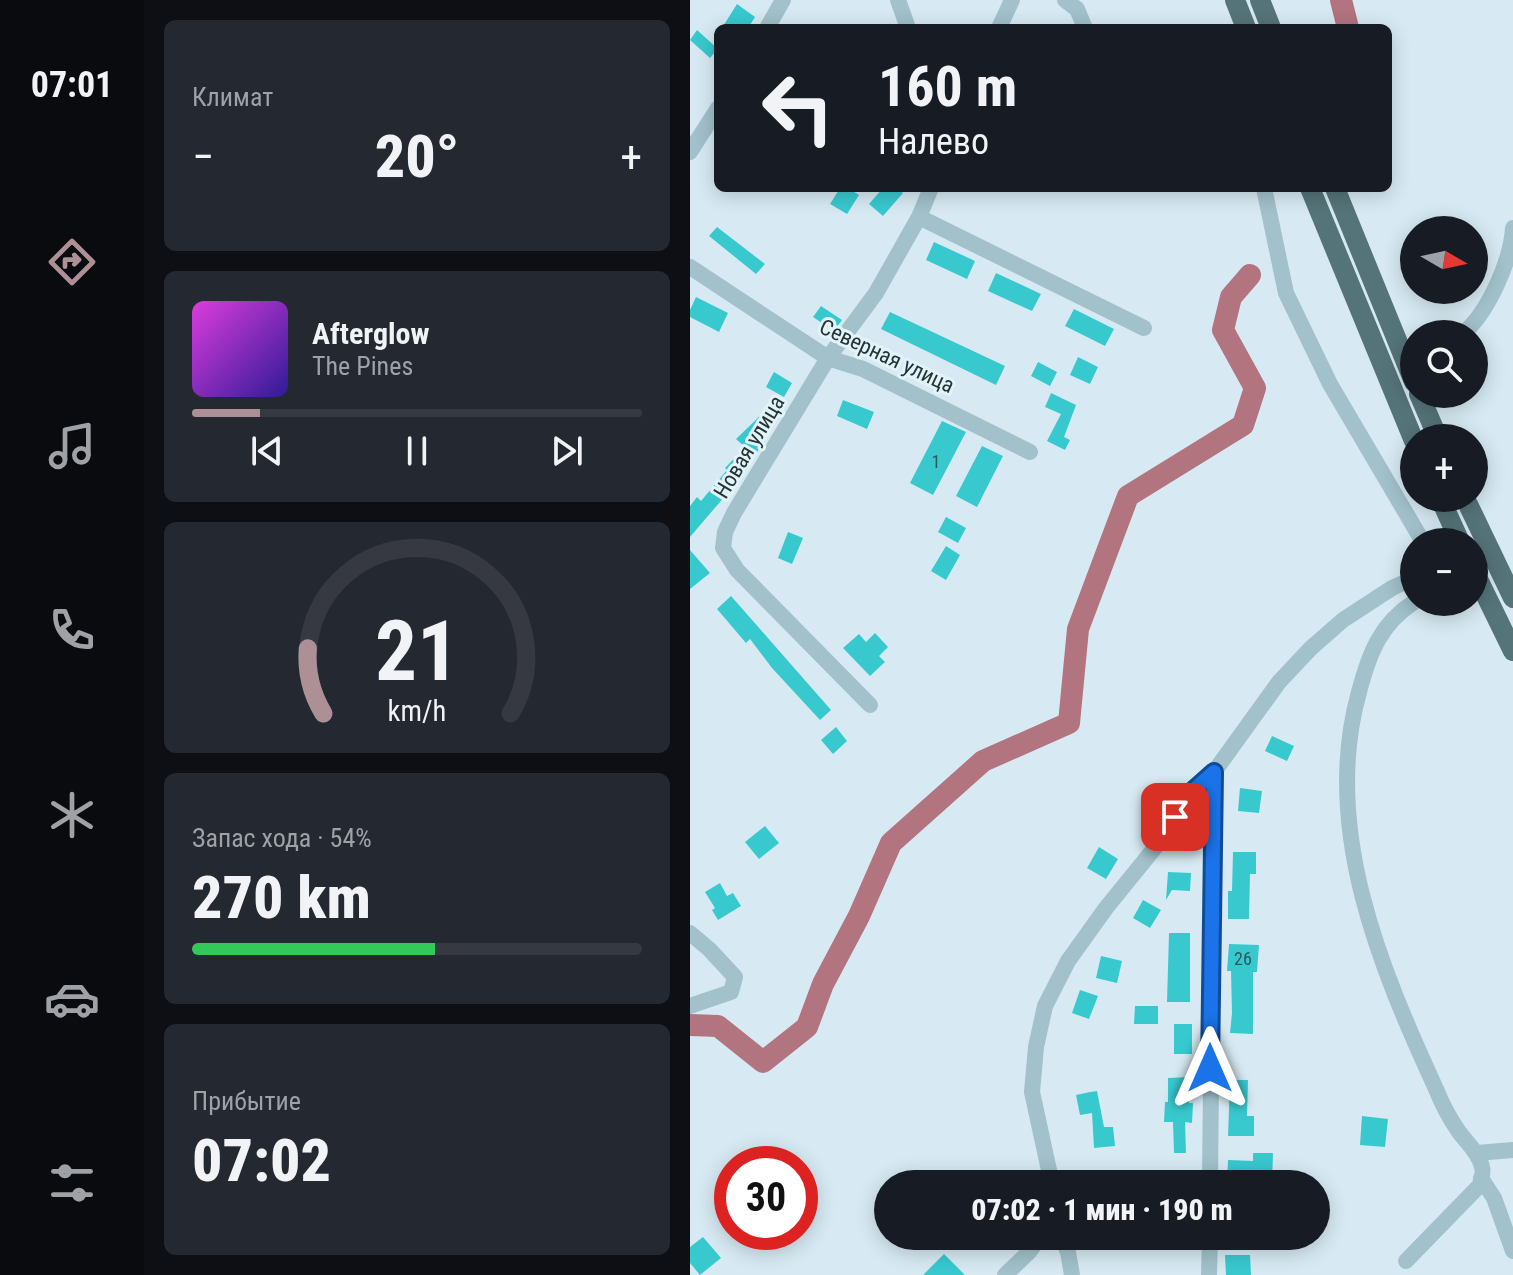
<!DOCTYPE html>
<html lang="ru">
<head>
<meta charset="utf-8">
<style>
	body { margin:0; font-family:"Roboto Condensed",sans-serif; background:#242831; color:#f1f3f6; height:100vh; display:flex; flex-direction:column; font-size:30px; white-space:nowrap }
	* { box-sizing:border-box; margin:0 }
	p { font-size:26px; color:#9ea1a6 }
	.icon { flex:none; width:44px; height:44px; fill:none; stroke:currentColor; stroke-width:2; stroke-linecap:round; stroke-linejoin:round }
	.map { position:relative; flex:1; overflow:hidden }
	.details { display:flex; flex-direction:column; gap:20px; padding:20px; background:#0d0f14; width:546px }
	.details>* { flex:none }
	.guide { position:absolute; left:24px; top:24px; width:678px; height:168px; border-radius:12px; box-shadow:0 4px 20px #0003; background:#171b24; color:#f1f3f6; overflow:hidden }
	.needle { width:52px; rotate:99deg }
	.controls { position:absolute; left:710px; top:216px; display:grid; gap:16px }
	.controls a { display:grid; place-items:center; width:88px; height:88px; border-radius:50%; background:#171b24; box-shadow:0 4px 20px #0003; font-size:40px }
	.speed { position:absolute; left:24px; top:1146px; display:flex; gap:16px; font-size:40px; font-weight:700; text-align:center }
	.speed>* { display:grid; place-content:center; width:104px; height:104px; border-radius:50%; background:#171b24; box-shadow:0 4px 20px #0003; line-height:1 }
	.speed .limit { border:12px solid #d22; background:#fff; color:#111 }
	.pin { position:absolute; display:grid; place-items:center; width:68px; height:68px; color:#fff; margin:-34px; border-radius:16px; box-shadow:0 4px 12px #0006 }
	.me { position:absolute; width:88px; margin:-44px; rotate:0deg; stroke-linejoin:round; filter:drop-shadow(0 0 6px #0008) }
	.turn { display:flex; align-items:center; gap:28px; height:168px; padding:0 32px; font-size:36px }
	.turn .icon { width:104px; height:104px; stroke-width:2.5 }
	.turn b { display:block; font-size:56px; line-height:68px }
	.big { font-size:60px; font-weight:800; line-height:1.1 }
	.details .card { flex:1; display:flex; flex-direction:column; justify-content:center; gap:12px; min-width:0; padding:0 28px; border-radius:12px; background:#242831 }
	.details .dial { align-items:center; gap:0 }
	.dial svg { height:208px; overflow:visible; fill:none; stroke:#363941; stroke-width:7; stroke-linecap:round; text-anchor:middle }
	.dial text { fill:#f1f3f6; stroke:none }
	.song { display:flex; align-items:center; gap:24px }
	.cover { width:96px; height:96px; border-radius:12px; background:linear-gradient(135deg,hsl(300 70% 55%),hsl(250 70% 35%)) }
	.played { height:8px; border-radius:4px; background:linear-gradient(90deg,#ad9096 15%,#363941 15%) }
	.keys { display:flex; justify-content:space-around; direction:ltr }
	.heat { display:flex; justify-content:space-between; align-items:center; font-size:44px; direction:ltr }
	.charge { height:12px; border-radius:6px; background:linear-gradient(90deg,#34c759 54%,#363941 0) }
	.trip { position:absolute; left:184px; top:1170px; width:456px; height:80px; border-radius:40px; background:#171b24; box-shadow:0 4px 20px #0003; font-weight:800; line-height:80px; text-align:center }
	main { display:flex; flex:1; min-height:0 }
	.dock { display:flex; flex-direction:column; width:144px; justify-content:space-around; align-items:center; background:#090b0e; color:#9ea1a6 }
	.dock .icon { width:56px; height:56px }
	.dock .on { color:#ad9096 }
	.dock b { font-size:36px; color:#f1f3f6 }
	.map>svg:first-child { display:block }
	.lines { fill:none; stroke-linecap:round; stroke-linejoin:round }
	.river { stroke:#b2747e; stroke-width:22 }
	.building { fill:#38c9cf }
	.minor { stroke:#a2c1cb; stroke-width:16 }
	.major { stroke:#557479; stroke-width:20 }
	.route-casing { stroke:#114b97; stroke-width:20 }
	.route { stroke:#1a73e8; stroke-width:14 }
	.labels { text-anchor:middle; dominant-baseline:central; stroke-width:6; stroke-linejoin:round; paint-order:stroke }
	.number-label { font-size:18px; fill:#2a595c }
	.street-label { font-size:22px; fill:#253435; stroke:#e3f3fa }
</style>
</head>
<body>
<main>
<nav class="dock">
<b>07:01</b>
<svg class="icon on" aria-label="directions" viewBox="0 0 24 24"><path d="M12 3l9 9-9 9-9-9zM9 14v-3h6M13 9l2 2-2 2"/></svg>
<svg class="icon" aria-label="music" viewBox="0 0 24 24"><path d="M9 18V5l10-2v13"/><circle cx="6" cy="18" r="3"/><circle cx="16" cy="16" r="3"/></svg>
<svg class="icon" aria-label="phone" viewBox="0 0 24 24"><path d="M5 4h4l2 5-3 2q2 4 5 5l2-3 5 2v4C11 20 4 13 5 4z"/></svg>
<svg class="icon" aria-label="climate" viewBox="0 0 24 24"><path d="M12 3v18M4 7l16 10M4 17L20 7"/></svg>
<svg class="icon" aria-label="car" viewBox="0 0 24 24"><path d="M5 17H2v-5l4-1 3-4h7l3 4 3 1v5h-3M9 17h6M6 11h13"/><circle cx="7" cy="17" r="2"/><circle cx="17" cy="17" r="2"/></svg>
<svg class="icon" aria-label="filters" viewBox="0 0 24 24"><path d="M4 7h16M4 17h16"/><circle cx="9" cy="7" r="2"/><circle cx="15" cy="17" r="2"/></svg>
</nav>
<section class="details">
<div class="card"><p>Климат</p>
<div class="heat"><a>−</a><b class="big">20°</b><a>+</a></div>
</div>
<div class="card">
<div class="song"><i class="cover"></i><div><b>Afterglow</b><p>The Pines</p></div></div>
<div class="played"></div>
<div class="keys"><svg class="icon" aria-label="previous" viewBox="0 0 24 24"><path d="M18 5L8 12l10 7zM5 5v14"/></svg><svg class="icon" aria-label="pause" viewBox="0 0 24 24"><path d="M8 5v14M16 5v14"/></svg><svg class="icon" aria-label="next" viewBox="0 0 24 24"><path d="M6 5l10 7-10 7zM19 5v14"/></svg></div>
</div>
<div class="card dial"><svg viewBox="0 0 100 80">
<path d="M14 69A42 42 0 1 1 86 69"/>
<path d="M14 69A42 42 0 0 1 8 44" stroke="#ad9096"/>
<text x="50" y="56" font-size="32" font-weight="700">21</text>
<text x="50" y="72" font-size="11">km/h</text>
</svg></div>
<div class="card"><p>Запас хода · 54%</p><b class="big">270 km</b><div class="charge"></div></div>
<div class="card"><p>Прибытие</p><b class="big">07:02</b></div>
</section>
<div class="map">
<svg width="823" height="1275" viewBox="0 0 823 1275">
	<rect width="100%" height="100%" fill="#d7eaf3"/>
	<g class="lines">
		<path class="river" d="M651,0L658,28
			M0,1025L28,1026L73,1062L117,1027L133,984L169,916L201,843L293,761L379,723L388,629L438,496L553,425L565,388L533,330L541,297L560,275"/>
	</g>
	<path class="building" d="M47,4L65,17L58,28H32Z
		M7,30L28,49L20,58L0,40Z
		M150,188H158L169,195L157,214L140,204Z
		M193,188H207L213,193L193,216L179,204Z
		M27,227L75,264L66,274L19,236Z
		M244,242L285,261L277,279L236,260Z
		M306,273L351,294L342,311L298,291Z
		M6,297L38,313L29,332L0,317V310Z
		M131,306L152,320L144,331L123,317Z
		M384,309L424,329L415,346L375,326Z
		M200,312L315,366L306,385L191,329Z
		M388,357L408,367L400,384L380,375Z
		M348,362L367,372L360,386L341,376Z
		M84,372L102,383L94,397L76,387Z
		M361,393L386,405L374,437L380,440L375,450L357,441L371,414L355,407Z
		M153,400L184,412L177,429L147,416Z
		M78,408L89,418L72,439L75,441L57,466L59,467L38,487L41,489L0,537V506L7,497L11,501L37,470L35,468L55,447L46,439Z
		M252,421L276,432L243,495L220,483Z
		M292,446L313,456L287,507L266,496Z
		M256,517L276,528L268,543L248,532Z
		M98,532L113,538L102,564L88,558Z
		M256,546L270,555L256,580L241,571Z
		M0,550L20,573L0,589Z
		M41,596L141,710L130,720L82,668L60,639L56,643L27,609Z
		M185,633L198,647L189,656L195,662L180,676L153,648L169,634L176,642Z
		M146,727L157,741L143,754L131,740Z
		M582,736L604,746L597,761L575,751Z
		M550,788L572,791L569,813L548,811Z
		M75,826L89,843L69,859L55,842Z
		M409,847L428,859L416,879L397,868Z
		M543,852H566V874H560L559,919H538V891H542Z
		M478,872L501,873L500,891L482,890L476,900Z
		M30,883L37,896L43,893L51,906L28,920L22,910L25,908L15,892Z
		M453,900L471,910L460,928L443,918Z
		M479,933H500V1002H477Z
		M539,944L569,945L567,972H563V1034L540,1033L542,1013L541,971H537Z
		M411,956L432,961L427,983L406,978Z
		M390,990L408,996L399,1019L382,1013Z
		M445,1006H468V1024H444Z
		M484,1024H502V1054H484Z
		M499,1077V1103H503L502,1123L495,1122L496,1153H484L483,1122H474L475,1102H478V1078Z
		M540,1080H558L557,1116H564V1136H538Z
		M400,1092L407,1091L414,1127H423L425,1146L404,1148L402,1113L390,1115L386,1095Z
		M672,1116L698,1119L695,1147L670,1145Z
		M563,1153H583L582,1184H537L538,1160L563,1161Z
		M424,1173L425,1184H386L385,1178Z
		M13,1237L31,1258L10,1275L0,1263V1247Z
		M254,1254L275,1275H233Z
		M535,1255H560L561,1275H536Z"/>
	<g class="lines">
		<path class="minor" d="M208,0L218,28
			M375,0L387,9L395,28
			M77,28L93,0
			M309,28L322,0
			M0,152L28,108
			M574,188L596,293L640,384L733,542
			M229,217L454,328
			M0,267L138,358L173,369L340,452
			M772,334C798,314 821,260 823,228
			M180,705L47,570L33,548L35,532L44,513L138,358L186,293L229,217L241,188
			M0,933L19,949L45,977L41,992L0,1006
			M787,1153L823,1150
			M791,1178L804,1198L823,1251
			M362,1184L342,1092L346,1047L355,1006L378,961L416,908L472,839L497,796L524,772L589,682L621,648L653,620L702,588L724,578
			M520,1184L524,772
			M371,1236L378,1252L382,1275
			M716,1261L790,1185C791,1179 794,1172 792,1167C789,1153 777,1143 769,1132C760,1119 752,1104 746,1089C690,967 631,827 669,692C679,654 690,624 724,602
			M315,1275L339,1252L351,1236
			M519,1275L520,1236"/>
		<path class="major" d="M545,0L556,28
			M570,0L581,28
			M620,188L724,441
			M645,188L724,382
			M729,394L748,438
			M750,498L770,542
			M775,498L823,598
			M784,571L823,651"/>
	</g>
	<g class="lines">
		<g class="route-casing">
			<path id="route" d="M485,817L497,796L524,772L520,1068"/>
		</g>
		<use href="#route" class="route"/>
	</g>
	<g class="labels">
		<g class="number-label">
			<text x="246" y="461">1</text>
			<text x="553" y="958">26</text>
		</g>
		<g class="street-label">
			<text transform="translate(197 356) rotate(25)">Северная улица</text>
			<text transform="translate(59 447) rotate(-59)">Новая улица</text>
		</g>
	</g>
</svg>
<div class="controls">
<a><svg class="needle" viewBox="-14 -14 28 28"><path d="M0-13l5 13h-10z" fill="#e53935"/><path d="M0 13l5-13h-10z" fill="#9ea1a6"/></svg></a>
<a><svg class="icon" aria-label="search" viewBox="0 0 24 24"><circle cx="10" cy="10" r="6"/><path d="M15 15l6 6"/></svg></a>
<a>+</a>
<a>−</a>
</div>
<div class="speed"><div class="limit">30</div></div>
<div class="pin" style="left:485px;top:817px;background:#d93025"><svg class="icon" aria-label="arrive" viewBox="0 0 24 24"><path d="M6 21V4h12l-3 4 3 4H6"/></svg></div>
<svg class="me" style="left:520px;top:1068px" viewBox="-20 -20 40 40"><path d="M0-17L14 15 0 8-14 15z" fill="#1a73e8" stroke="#fff" stroke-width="4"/></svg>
<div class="trip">07:02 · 1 мин · 190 m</div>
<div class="guide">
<div class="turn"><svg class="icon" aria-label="left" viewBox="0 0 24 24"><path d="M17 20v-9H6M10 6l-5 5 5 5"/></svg><div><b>160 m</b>Налево</div></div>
</div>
</div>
</main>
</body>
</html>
